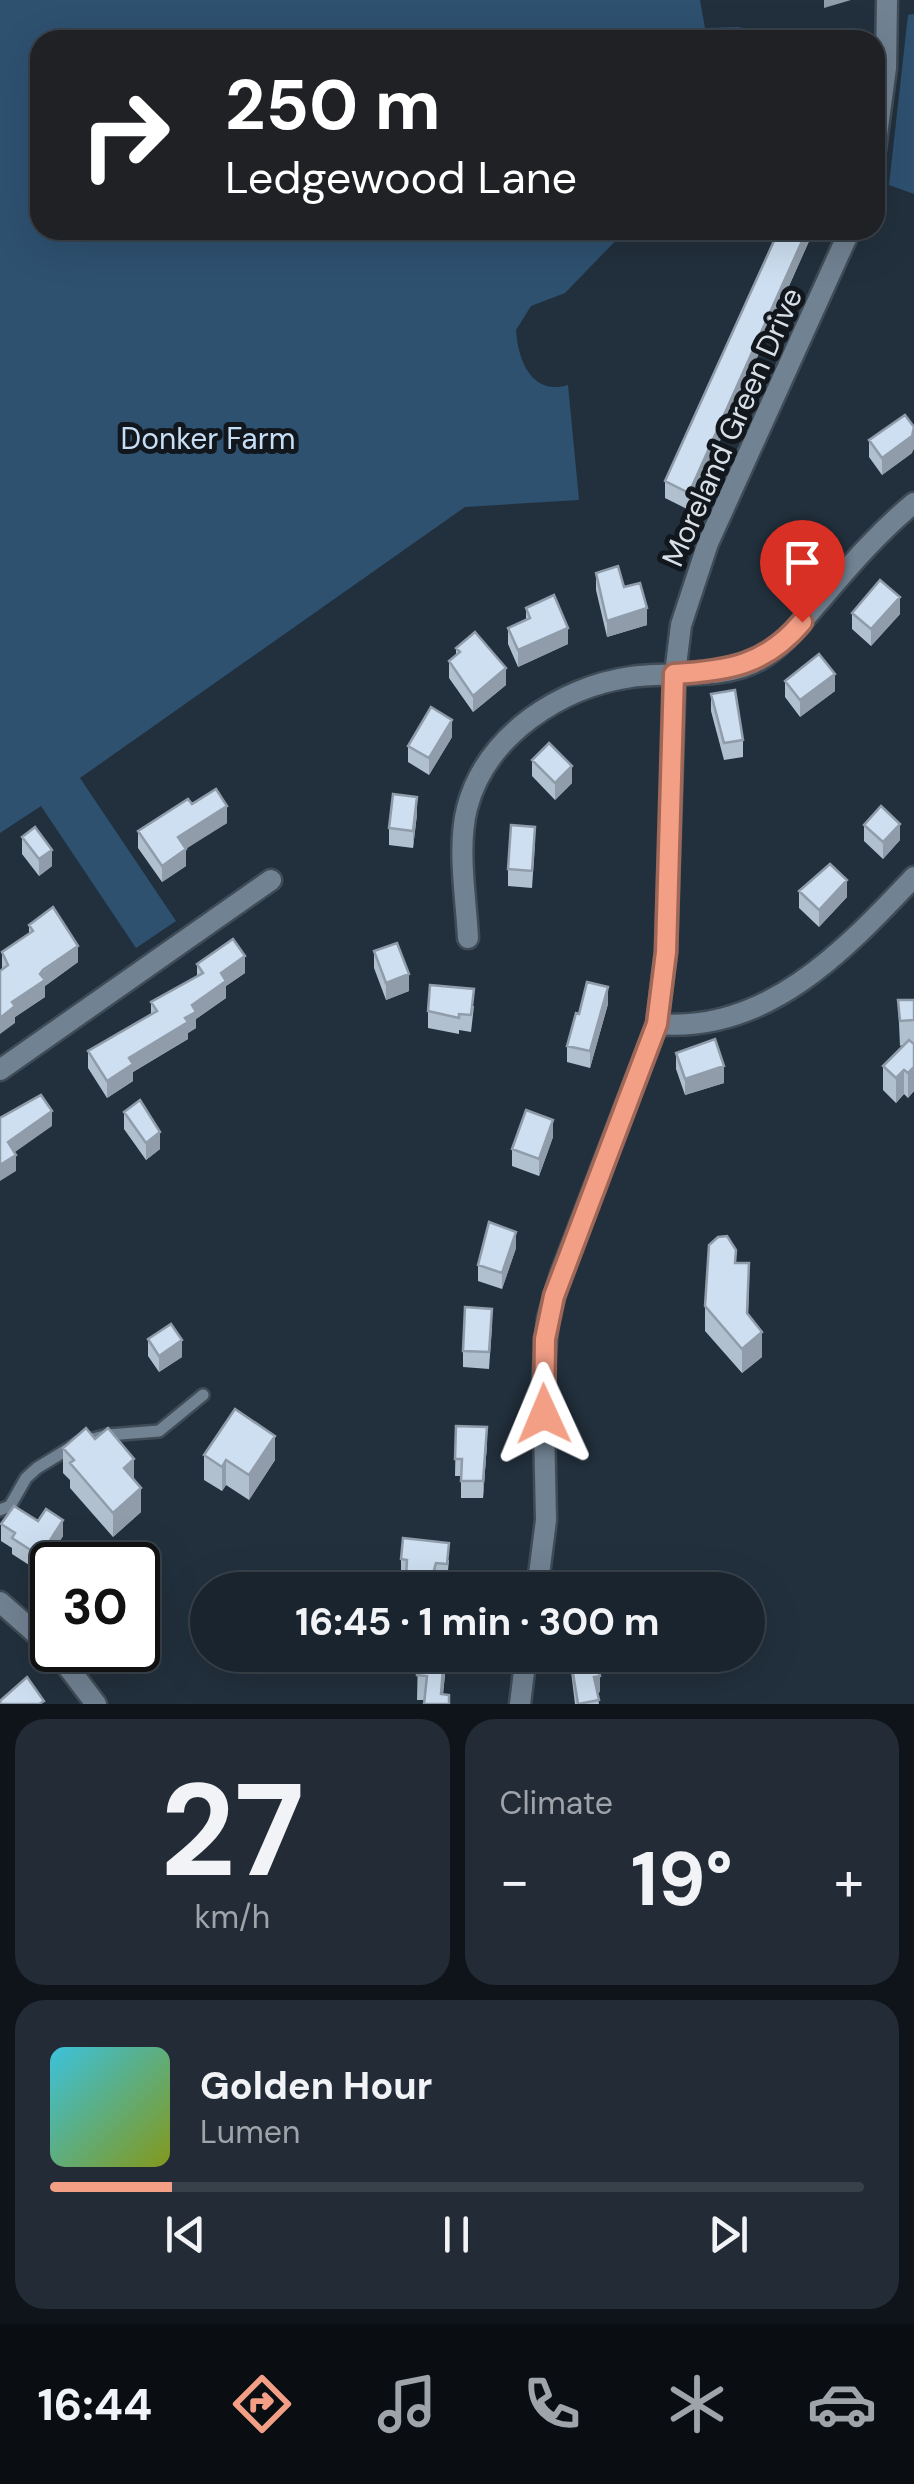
<!DOCTYPE html>
<html lang="en">
<head>
<meta charset="utf-8">
<style>
	body { margin:0; font-family:"DM Sans",sans-serif; background:#232c36; color:#f1f3f6; height:100vh; display:flex; flex-direction:column; font-size:38px; white-space:nowrap }
	* { box-sizing:border-box; margin:0 }
	p { font-size:32px; color:#9fa4aa }
	.icon { flex:none; width:55px; height:55px; fill:none; stroke:currentColor; stroke-width:2; stroke-linecap:round; stroke-linejoin:round }
	.map { position:relative; height:1704px; overflow:hidden }
	.drawer { display:flex; flex-direction:column; gap:15px; padding:15px; background:#0e1419; flex:1 }
	.drawer>* { flex:none }
	.hud { position:absolute; left:30px; top:30px; width:855px; height:210px; border-radius:30px; box-shadow:0 10px 40px #0002,0 0 0 2px #38414a; background:#202124; color:#fff; overflow:hidden }
	.speed { position:absolute; left:30px; top:1542px; display:flex; gap:20px; font-size:50px; font-weight:700; text-align:center }
	.speed>* { display:grid; place-content:center; width:130px; height:130px; border-radius:50%; background:#1a242e; box-shadow:0 10px 40px #0002,0 0 0 2px #38414a; line-height:1 }
	.speed .limit { border:5px solid #111; border-radius:15px; background:#fff; color:#111 }
	.pin { position:absolute; display:grid; place-items:center; width:85px; height:85px; color:#fff; margin:-102px -42px; border-radius:50% 50% 50% 0; rotate:-45deg; box-shadow:0 0 10px #0007 }
	.pin .icon { rotate:45deg }
	.me { position:absolute; width:110px; margin:-55px; rotate:359deg; stroke-linejoin:round; filter:drop-shadow(0 0 8px #0008) }
	.turn { display:flex; align-items:center; gap:35px; height:210px; padding:0 30px; font-size:45px }
	.turn .icon { width:130px; height:130px; stroke-width:2.5 }
	.turn b { display:block; font-size:70px; line-height:85px }
	.big { font-size:75px; font-weight:700; line-height:1.1 }
	.drawer .widget { flex:1; display:flex; flex-direction:column; justify-content:center; gap:15px; min-width:0; padding:0 35px; border-radius:30px; background:#232c36 }
	.drawer .dial { align-items:center; gap:0 }
	.dial b { font-size:130px; line-height:1 }
	.song { display:flex; align-items:center; gap:30px }
	.cover { width:120px; height:120px; border-radius:15px; background:linear-gradient(135deg,hsl(190 70% 55%),hsl(70 70% 35%)) }
	.played { height:10px; border-radius:5px; background:linear-gradient(90deg,#f39f86 15%,#38414a 15%) }
	.keys { display:flex; justify-content:space-around; direction:ltr }
	.heat { display:flex; justify-content:space-between; align-items:center; font-size:55px; direction:ltr }
	.drawer .tiles { flex:1; display:grid; gap:15px; grid-template-columns:1fr 1fr }
	.widget:last-child { grid-column:span 2 }
	.trip { position:absolute; left:190px; top:1572px; width:575px; height:100px; border-radius:50px; background:#1a242e; box-shadow:0 10px 40px #0002,0 0 0 2px #38414a; font-weight:700; line-height:100px; text-align:center }
	.dock { display:flex; height:160px; justify-content:space-around; align-items:center; background:#0a0e12; color:#9fa4aa }
	.dock .icon { width:70px; height:70px }
	.dock .current { color:#f39f86 }
	.dock b { font-size:45px; color:#f1f3f6 }
	.map>svg:first-child { display:block }
	.green { fill:#2e5170 }
	.lines { fill:none; stroke-linecap:round; stroke-linejoin:round }
	.lane-casing { stroke:#3f4c57; stroke-width:16 }
	.street-casing { stroke:#3f4c57; stroke-width:25 }
	.lane { stroke:#718292; stroke-width:11 }
	.street { stroke:#718292; stroke-width:20 }
	.wall { fill:#b0c0cf }
	.shaded-wall { fill:#909ca9 }
	.building { fill:#cddff1; stroke:#909ca9; stroke-width:2.5 }
	.route-casing { stroke:#9e6757; stroke-width:25 }
	.route { stroke:#f39f86; stroke-width:18 }
	.labels { text-anchor:middle; dominant-baseline:central; stroke-width:10; stroke-linejoin:round; paint-order:stroke }
	.street-label { font-size:30px; fill:#d6dfe8; stroke:#11171d }
	.park-label { font-size:30px; fill:#c7def4; stroke:#11171d }
</style>
</head>
<body>
<div class="map">
<svg width="914" height="1704" viewBox="0 0 914 1704">
	<rect width="100%" height="100%" fill="#22303d"/>
	<path class="green" d="M0,0H700L705,28L738,27L779,35L772,40H40V230H626L565,293L531,306L516,330C518,361 532,396 568,385L579,500L465,507L80,778L176,921L136,948L41,806L0,833Z
		M914,14V194L889,185L908,15Z"/>
	<g class="lines">
		<g class="lane-casing">
			<path id="lane" d="M0,1510L10,1506L26,1478L37,1468L78,1443L108,1435L159,1431L203,1395"/>
		</g>
		<g class="street-casing">
			<path id="street" d="M875,150L886,68L887,0
				M468,938C466,897 457,848 467,808C486,735 561,687 631,677C673,671 721,681 759,660C786,645 804,618 824,596C853,562 880,531 914,503
				M657,1024C767,1034 845,950 914,877
				M0,1070L271,880
				M537,1590L546,1520L543,1378L548,1318L561,1274L657,1024L666,952L675,674L681,625L708,543L850,230
				M0,1602L52,1648
				M55,1650L96,1704
				M520,1704L526,1655"/>
		</g>
		<use href="#lane" class="lane"/>
		<use href="#street" class="street"/>
	</g>
	<path class="wall" d="M779,230H814L689,510L665,498V481Z
		M869,440L912,453L882,475L869,457Z
		M596,573L624,587L647,625L607,637L596,590Z
		M526,608L568,644L518,667L508,644V628L526,620Z
		M852,613L900,614L871,646L852,629Z
		M456,648L506,685L473,712L449,678V661L456,656Z
		M785,681L835,691L800,717L785,697Z
		M711,694L743,740V757L724,760L711,711Z
		M452,737L429,775L408,762V746Z
		M532,760L572,783L555,800L532,776Z
		M192,804L227,823L186,848V866L162,882L138,848V831Z
		M417,814L413,848L389,845V828Z
		M864,825L900,840L883,859L864,841Z
		M22,837L52,866L39,876L22,854Z
		M535,843L532,888L508,886V869Z
		M799,891L847,897L819,927L799,908Z
		M29,925L78,962L45,986V997L15,1017V1023L2,969V952L29,934Z
		M374,951L409,991L386,1000L374,968Z
		M197,964L245,973L226,986V998L196,1019V1028L188,1033V1039L133,1072V1081L107,1098L88,1068V1051L151,1014V1002L197,977Z
		M898,1000H914V1091L908,1098L904,1094L896,1103L883,1090V1066L903,1045L900,1046Z
		M608,1004L590,1068L567,1062V1046L579,1014Z
		M474,1006L471,1032L459,1030V1034L428,1028V1011Z
		M676,1053L724,1083L685,1095L676,1069Z
		M124,1112L160,1149L146,1160L124,1129Z
		M553,1137L539,1176L512,1166V1149Z
		M516,1248L502,1289L478,1281V1265Z
		M736,1263L749,1288L748,1315L762,1357L742,1373L705,1331V1306Z
		M492,1326L489,1369L463,1367V1351Z
		M148,1339L182,1357L159,1372L148,1356Z
		M456,1426L487,1443L483,1498H461V1476H455Z
		M95,1439L141,1512L113,1537L70,1488V1480L63,1473V1448Z
		M204,1455L275,1460L249,1500L226,1485L222,1491L204,1480Z
		M1,1524L63,1536L40,1572L12,1554V1548L1,1541Z
		M401,1559L449,1560L447,1581L436,1580L433,1590H406V1576L401,1575Z
		M147,1643L134,1663L119,1653V1650H138Z
		M418,1655H447L443,1694L425,1700H417Z
		M569,1655H596L600,1692L597,1693L599,1704H575Z"/>
	<path class="shaded-wall" d="M824,0H851L824,8Z
		M807,230H814L689,510V493Z
		M914,432V449L912,453L882,475V458Z
		M900,597V614L871,646V629Z
		M647,608V625L607,637V621Z
		M568,628V644L518,667V650Z
		M506,668V685L473,712V696Z
		M835,674V691L800,717V700Z
		M452,720V737L429,775V758Z
		M572,766V783L555,800V783Z
		M417,797V814L413,848V831Z
		M227,806V823L178,854V837Z
		M900,824V840L883,859V842Z
		M186,849V866L162,882V866Z
		M52,850V866L39,876V859Z
		M847,880V897L819,927V910Z
		M78,946V962L45,986V997L15,1017V1023L0,1034V1018L12,1002L40,974Z
		M245,956V973L226,986V998L196,1019V1028L188,1033V1039L133,1072V1081L107,1098V1081L129,1058L185,1018L192,1005L221,973Z
		M409,974V991L386,1000V983Z
		M608,987V1004L590,1068V1051Z
		M724,1066V1083L685,1095V1079Z
		M914,1067V1091L908,1098V1073Z
		M904,1070V1094L896,1103V1078Z
		M52,1111V1126L8,1157V1142Z
		M553,1120V1137L539,1176V1159Z
		M160,1132V1149L146,1160V1143Z
		M16,1155V1171L0,1181V1165Z
		M516,1232V1248L502,1289V1273Z
		M762,1332V1357L742,1373V1349Z
		M182,1340V1357L159,1372V1356Z
		M487,1427V1443L483,1498V1481Z
		M275,1436V1460L249,1500V1475Z
		M134,1459V1483L124,1468Z
		M226,1460V1485L222,1491V1467Z
		M141,1488V1512L113,1537V1513Z
		M63,1520V1536L40,1572V1556Z
		M436,1563V1580L433,1590H431V1580Z
		M147,1618V1643L134,1663V1650H138V1633Z
		M444,1655H447L442,1704H441Z
		M600,1676V1692L594,1694V1677Z"/>
	<path class="building" d="M779,230H807L689,493L665,481Z
		M905,415L914,427L912,436L882,458L869,440Z
		M618,566L624,587L640,583L647,608L607,621L596,573Z
		M880,580L900,597L871,629L852,613Z
		M554,595L568,628L518,650L508,628L530,618L526,608Z
		M475,632L506,668L473,696L449,661L460,652L456,648Z
		M819,654L835,674L800,700L785,681Z
		M735,690L743,740L724,743L711,694Z
		M431,707L452,720L429,758L408,746Z
		M549,743L572,766L555,783L532,760Z
		M216,789L227,806L178,837L186,849L162,866L138,831L188,799L192,804Z
		M393,794L417,797L413,831L389,828Z
		M881,806L900,824L883,842L864,825Z
		M511,825L535,827L532,871L508,869Z
		M35,827L52,850L39,859L22,837Z
		M830,864L847,880L819,910L799,891Z
		M53,907L78,946L43,970L40,974L45,980L12,1002L15,1006L0,1018V971L8,965L2,952L33,931L29,925Z
		M233,939L245,956L221,973L226,981L192,1005L196,1012L185,1018L188,1022L129,1058L133,1064L107,1081L88,1051L157,1011L151,1002L203,973L197,964Z
		M397,943L409,974L386,983L374,951Z
		M587,982L608,987L590,1051L567,1046L576,1013L579,1014Z
		M430,985L474,989L471,1015L459,1014V1018L428,1011Z
		M898,1000H914V1020L900,1021Z
		M715,1039L724,1066L685,1079L676,1053Z
		M909,1040L914,1044V1067L908,1073L904,1070L896,1078L883,1066Z
		M41,1095L52,1111L8,1142L16,1155L0,1165V1118Z
		M140,1100L160,1132L146,1143L124,1112Z
		M526,1110L553,1120L539,1159L512,1149Z
		M489,1222L516,1232L502,1273L478,1265Z
		M727,1236L736,1250L735,1263H749L747,1313L762,1332L742,1349L705,1306L709,1245L718,1237Z
		M465,1307L492,1309L489,1352L463,1351Z
		M171,1324L182,1340L159,1356L148,1339Z
		M235,1409L275,1436L249,1475L226,1460L222,1467L204,1455Z
		M456,1426L487,1427L483,1481H461L462,1459H455Z
		M86,1428L95,1439L108,1428L134,1459L124,1468L141,1488L113,1513L70,1463L74,1460L63,1448Z
		M14,1506L38,1521L46,1509L63,1520L40,1556L12,1538L15,1533L1,1524Z
		M403,1538L449,1543L447,1564L436,1563L431,1580L406,1578L407,1560L401,1559Z
		M576,1575L602,1579L601,1590H573Z
		M138,1611L147,1618L138,1633Z
		M418,1655H444L441,1694L449,1695V1704H424L427,1676L417,1675Z
		M570,1655H596L600,1676L594,1677L599,1700L578,1704Z
		M27,1677L44,1701L39,1704H1L0,1701Z"/>
	<g class="lines">
		<g class="route-casing">
			<path id="route" d="M544,1414L545,1339L554,1296L657,1024L666,952L674,674C728,671 766,665 802,622"/>
		</g>
		<use href="#route" class="route"/>
	</g>
	<g class="labels">
		<g class="street-label">
			<text transform="translate(732 427) rotate(-66)">Moreland Green Drive</text>
		</g>
		<g class="park-label">
			<text x="208" y="438">Donker Farm</text>
		</g>
	</g>
</svg>
<div class="speed"><div class="limit">30</div></div>
<div class="pin" style="left:802px;top:622px;background:#d93025"><svg class="icon" aria-label="arrive" viewBox="0 0 24 24"><path d="M6 21V4h12l-3 4 3 4H6"/></svg></div>
<svg class="me" style="left:544px;top:1414px" viewBox="-20 -20 40 40"><path d="M0-17L14 15 0 8-14 15z" fill="#f39f86" stroke="#fff" stroke-width="4"/></svg>
<div class="trip">16:45 · 1 min · 300 m</div>
<div class="hud">
<div class="turn"><svg class="icon" aria-label="right" viewBox="0 0 24 24"><path d="M7 20v-9h11M14 6l5 5-5 5"/></svg><div><b>250 m</b>Ledgewood Lane</div></div>
</div>
</div>
<section class="drawer">
<div class="tiles">
<div class="widget dial"><b>27</b><p>km/h</p></div>
<div class="widget"><p>Climate</p>
<div class="heat"><a>−</a><b class="big">19°</b><a>+</a></div>
</div>
<div class="widget">
<div class="song"><i class="cover"></i><div><b>Golden Hour</b><p>Lumen</p></div></div>
<div class="played"></div>
<div class="keys"><svg class="icon" aria-label="previous" viewBox="0 0 24 24"><path d="M18 5L8 12l10 7zM5 5v14"/></svg><svg class="icon" aria-label="pause" viewBox="0 0 24 24"><path d="M8 5v14M16 5v14"/></svg><svg class="icon" aria-label="next" viewBox="0 0 24 24"><path d="M6 5l10 7-10 7zM19 5v14"/></svg></div>
</div>
</div>
</section>
<nav class="dock">
<b>16:44</b>
<svg class="icon current" aria-label="directions" viewBox="0 0 24 24"><path d="M12 3l9 9-9 9-9-9zM9 14v-3h6M13 9l2 2-2 2"/></svg>
<svg class="icon" aria-label="music" viewBox="0 0 24 24"><path d="M9 18V5l10-2v13"/><circle cx="6" cy="18" r="3"/><circle cx="16" cy="16" r="3"/></svg>
<svg class="icon" aria-label="phone" viewBox="0 0 24 24"><path d="M5 4h4l2 5-3 2q2 4 5 5l2-3 5 2v4C11 20 4 13 5 4z"/></svg>
<svg class="icon" aria-label="climate" viewBox="0 0 24 24"><path d="M12 3v18M4 7l16 10M4 17L20 7"/></svg>
<svg class="icon" aria-label="car" viewBox="0 0 24 24"><path d="M5 17H2v-5l4-1 3-4h7l3 4 3 1v5h-3M9 17h6M6 11h13"/><circle cx="7" cy="17" r="2"/><circle cx="17" cy="17" r="2"/></svg>
</nav>
</body>
</html>
